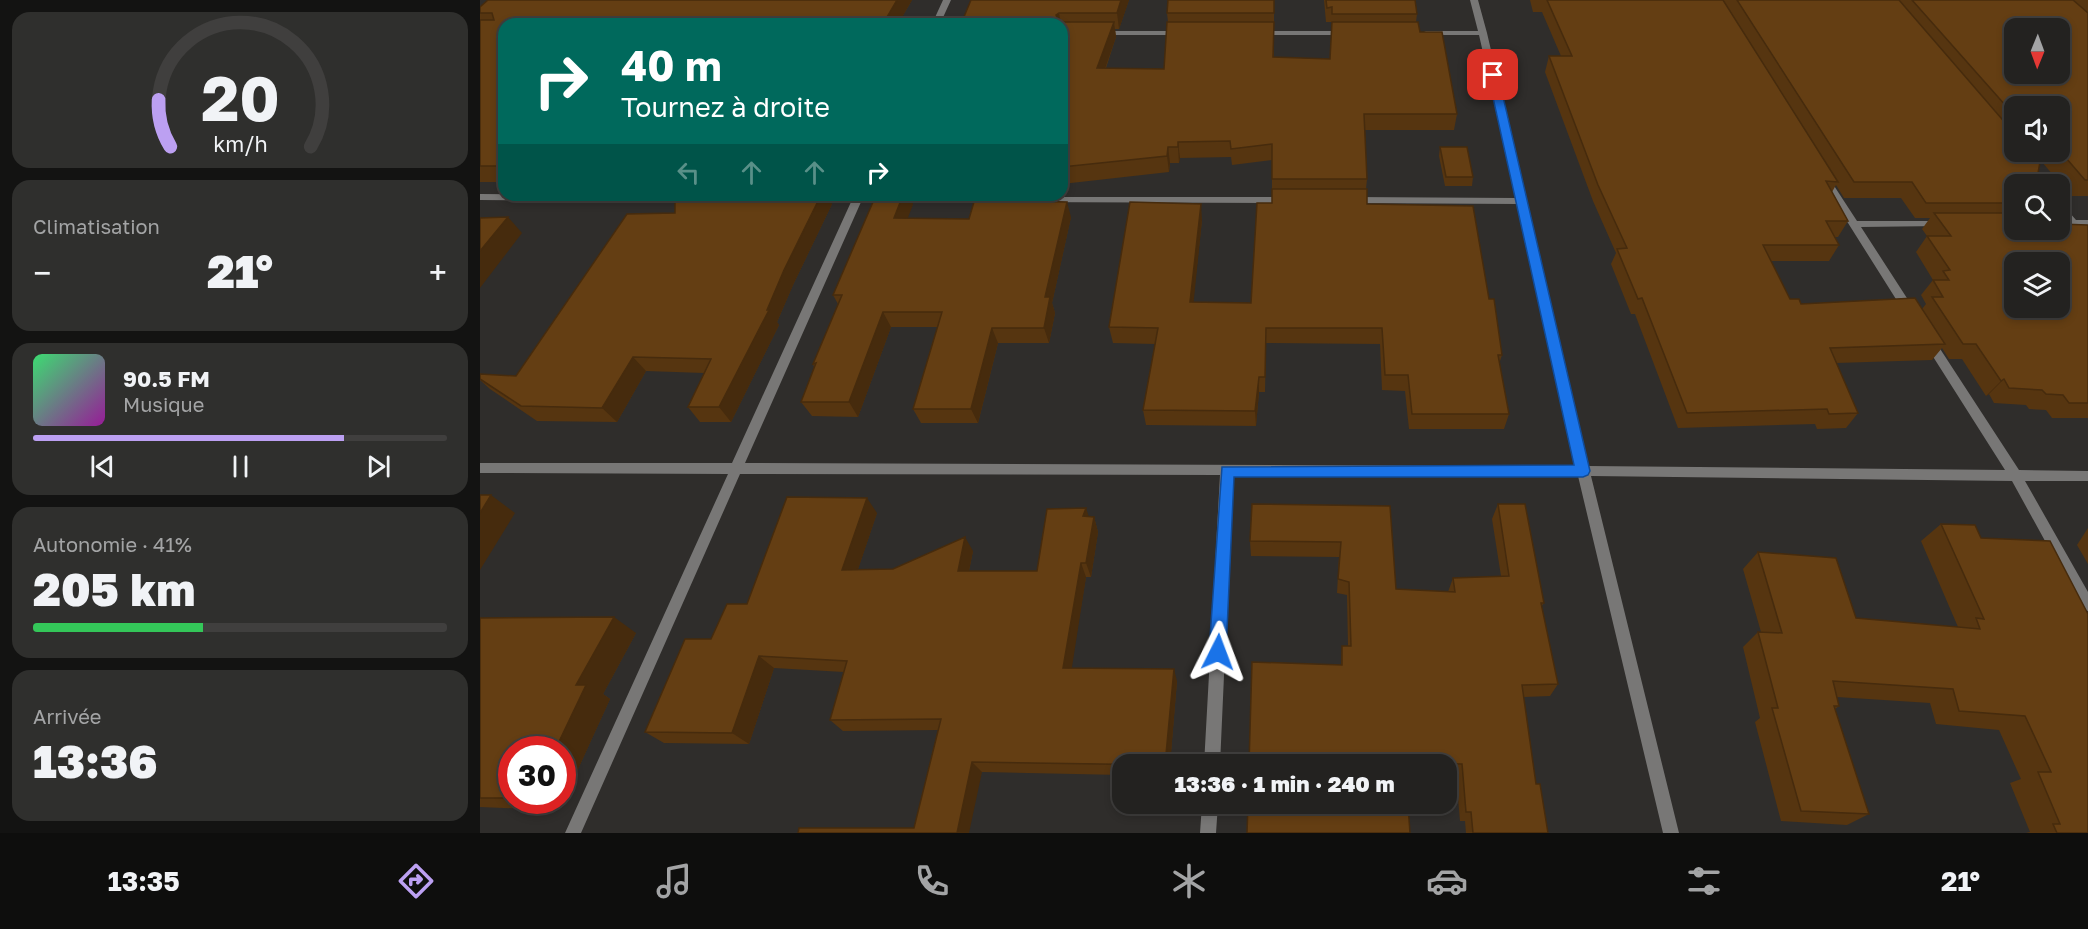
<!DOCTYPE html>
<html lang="fr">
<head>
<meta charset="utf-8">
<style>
	body { margin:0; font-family:"Golos Text",sans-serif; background:#2f2f2d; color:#f1f3f6; height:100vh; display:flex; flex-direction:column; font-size:22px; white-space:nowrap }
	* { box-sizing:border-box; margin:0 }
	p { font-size:20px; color:#a3a4a5 }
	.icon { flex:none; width:33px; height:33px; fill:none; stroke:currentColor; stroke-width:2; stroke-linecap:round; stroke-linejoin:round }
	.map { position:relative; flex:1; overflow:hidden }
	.panel { display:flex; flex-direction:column; gap:12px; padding:12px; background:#131312; width:480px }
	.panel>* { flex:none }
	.banner { position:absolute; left:18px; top:18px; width:570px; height:183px; border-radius:18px; box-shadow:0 3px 9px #0003,0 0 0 2px #403f3e; background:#00695c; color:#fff; overflow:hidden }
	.needle { width:39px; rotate:181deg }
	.buttons { position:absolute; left:1524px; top:18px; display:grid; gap:12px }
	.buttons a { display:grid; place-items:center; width:66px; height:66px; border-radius:12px; background:#232220; box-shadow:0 3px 9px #0003,0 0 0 2px #403f3e; font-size:30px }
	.speed { position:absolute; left:18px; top:736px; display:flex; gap:12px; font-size:30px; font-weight:700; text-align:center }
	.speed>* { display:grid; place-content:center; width:78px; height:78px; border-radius:50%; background:#232220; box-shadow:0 3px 9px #0003,0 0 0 2px #403f3e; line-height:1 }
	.speed .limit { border:9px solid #d22; background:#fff; color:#111 }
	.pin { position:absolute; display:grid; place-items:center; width:51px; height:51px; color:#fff; margin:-26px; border-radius:12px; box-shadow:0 3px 9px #0006 }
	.me { position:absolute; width:66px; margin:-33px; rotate:3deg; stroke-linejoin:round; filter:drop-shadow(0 0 4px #0008) }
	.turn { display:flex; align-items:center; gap:21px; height:126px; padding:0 24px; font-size:27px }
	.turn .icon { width:78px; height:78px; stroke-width:2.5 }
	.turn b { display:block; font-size:42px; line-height:51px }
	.lanes { display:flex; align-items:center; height:57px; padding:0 24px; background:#0003; justify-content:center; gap:30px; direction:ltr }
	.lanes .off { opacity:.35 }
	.big { font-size:45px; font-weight:800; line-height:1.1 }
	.panel .card { flex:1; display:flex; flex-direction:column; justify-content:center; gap:9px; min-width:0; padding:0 21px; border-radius:18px; background:#2f2f2d }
	.panel .dial { align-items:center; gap:0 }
	.dial svg { height:156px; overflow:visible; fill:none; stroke:#403f3e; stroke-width:7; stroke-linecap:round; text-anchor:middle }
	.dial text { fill:#f1f3f6; stroke:none }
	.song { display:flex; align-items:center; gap:18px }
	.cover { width:72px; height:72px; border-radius:9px; background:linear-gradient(135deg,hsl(140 70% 55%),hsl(300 70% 35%)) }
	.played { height:6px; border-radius:3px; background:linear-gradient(90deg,#bca0f2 75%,#403f3e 75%) }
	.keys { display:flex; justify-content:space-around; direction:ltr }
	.heat { display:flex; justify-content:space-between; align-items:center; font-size:33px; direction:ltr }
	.charge { height:9px; border-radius:4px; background:linear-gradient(90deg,#34c759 41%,#403f3e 0) }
	.trip { position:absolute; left:632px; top:754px; width:345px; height:60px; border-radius:18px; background:#232220; box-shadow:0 3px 9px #0003,0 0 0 2px #403f3e; font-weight:800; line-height:60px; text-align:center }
	.menu { display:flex; height:96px; justify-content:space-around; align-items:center; background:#0e0e0d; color:#a3a4a5 }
	.menu .icon { width:42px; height:42px }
	.menu .on { color:#bca0f2 }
	.menu b { font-size:27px; color:#f1f3f6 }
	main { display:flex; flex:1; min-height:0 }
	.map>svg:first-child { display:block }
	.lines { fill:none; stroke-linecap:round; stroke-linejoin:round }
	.minor { fill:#787776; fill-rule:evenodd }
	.wall { fill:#563510; fill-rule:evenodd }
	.shaded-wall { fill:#462b0d }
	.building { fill:#643e13; stroke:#462b0d; stroke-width:1.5; fill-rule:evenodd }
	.route { fill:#1a73e8; stroke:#114b97; stroke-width:1.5 }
</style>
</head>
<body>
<main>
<section class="panel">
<div class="card dial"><svg viewBox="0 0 100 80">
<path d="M14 69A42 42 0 1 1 86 69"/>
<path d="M14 69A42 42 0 0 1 8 45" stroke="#bca0f2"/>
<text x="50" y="56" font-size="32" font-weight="700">20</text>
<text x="50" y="72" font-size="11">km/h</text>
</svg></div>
<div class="card"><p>Climatisation</p>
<div class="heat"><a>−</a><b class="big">21°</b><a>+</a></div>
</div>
<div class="card">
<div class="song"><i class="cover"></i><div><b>90.5 FM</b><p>Musique</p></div></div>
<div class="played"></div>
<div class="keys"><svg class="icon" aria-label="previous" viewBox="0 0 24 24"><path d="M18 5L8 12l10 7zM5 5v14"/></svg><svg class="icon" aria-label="pause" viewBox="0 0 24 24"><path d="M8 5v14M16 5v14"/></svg><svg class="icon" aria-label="next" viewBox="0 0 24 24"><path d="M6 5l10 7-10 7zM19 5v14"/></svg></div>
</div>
<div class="card"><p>Autonomie · 41%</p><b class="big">205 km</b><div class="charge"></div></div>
<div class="card"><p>Arrivée</p><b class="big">13:36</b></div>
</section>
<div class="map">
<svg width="1608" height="833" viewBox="0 0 1608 833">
	<rect width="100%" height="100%" fill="#2f2d2b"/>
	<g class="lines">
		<path class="minor" d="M463,0H471L460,24H452Z
			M990,0H998L1007,33L1108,466L1525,470L1445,344L1443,341L1449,337L1453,338L1539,470L1608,471V481H1545L1608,592V611L1603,610L1532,481L1111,476L1199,833H1183L1098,476L753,475L740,765H724L740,475L260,474L101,833H85L248,474L0,473V463H252L371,202H334L331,201V197L384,195L509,197L514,200L509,203L381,202L265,463L1096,466L1037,204L871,203L866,200L871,197L1036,198L999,35H946L942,33L946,31H998Z
			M616,31H701L705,33L701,35H619L615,33Z
			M775,31H866L870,33L866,35H778L774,33Z
			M1546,165L1549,166L1565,184H1555L1541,168Z
			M1344,174L1347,175L1377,221H1465V225L1461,226L1381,227L1434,309L1435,312L1434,315H1426L1339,177Z
			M0,194L210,195L214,198L209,201L0,200Z
			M532,197H806L811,200L806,203L529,202V198Z
			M1580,204L1583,205L1596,220H1608V226H1580V220H1585L1580,213Z
			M722,804H738L736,833H720Z"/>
	</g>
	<path class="wall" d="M8,0H432L418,24H24V182H0V7Z
		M491,0H649L639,29H635L636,37L626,68L684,69L688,22L687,13L794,0V57L850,59L852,22H846L844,0H935L937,14L936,22L940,32L977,114L974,130H885L887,179L886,189L887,204L1009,299L1022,355L1019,364L1029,414L1024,429H929L925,391L902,390L900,344L786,343L785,392H779L776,426L666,425L663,410L675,344L633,343L629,327L722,220L713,302L771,303L792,203V160L752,165L751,157L700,158L699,163H690L689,172L582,184V24Z
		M1050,0H1608V196H1591L1556,155L1534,184V230L1608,225V418H1572L1566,410L1549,409L1546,405L1514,403L1509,394L1506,396L1482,359H1469L1462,348L1452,360L1356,363L1378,413L1366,428L1337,429L1335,424L1198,428L1155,314H1151L1131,264L1136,253L1113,201L1065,72L1069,56H1081L1062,12H1053ZM1534,106H1580V152H1534ZM1356,185L1364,198H1421L1435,218H1450L1442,229L1447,236L1436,252L1453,280L1441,295L1446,304L1442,309L1321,304L1310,299L1291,261H1349L1359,245L1355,237H1358L1368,221L1352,192Z
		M960,147L993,177L992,186H965L959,156Z
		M548,201L591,217L572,303L575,313L569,343H518L498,423H441L433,409L458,327H411L378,417L332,416L321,402L334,367L333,364L358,304L353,295L433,204L427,218L489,219Z
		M352,204L313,285L297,322L299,325L251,422H220L208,407L224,373L166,371L137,422L57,421L10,389L0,380V374L36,376L195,213Z
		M1018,504L1064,603L1061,607L1078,684L1070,696L1044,697L1056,784L1068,833H986L985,821H980L976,774H966V765H769L861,665L862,646H868L867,595L857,593L859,557L771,556L770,541L910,506L916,589L968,592L973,578L1021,576L1012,519Z
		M397,513L378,569H413L493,551L489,571H557L609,517H614L618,532L611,577H606L591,668L697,681L690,765H642V775L502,772L434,828L458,730L363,731L350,720L364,672L294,668L269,744L184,743L165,732L231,639L267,604Z
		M1461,524L1608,833H1546L1550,832L1530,783L1541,779L1519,730L1456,724L1450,703L1357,697L1359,706L1355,709L1389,814L1367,825L1301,821L1275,722L1280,718L1263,647L1278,632H1281L1263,569L1278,552L1376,618L1478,627L1441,541Z
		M1608,528V564L1597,545Z
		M0,618L156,633L123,694L130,699L93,780H82V750H32L52,809L0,807Z"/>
	<path class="shaded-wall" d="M417,0H432L418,24H403Z
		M641,0H649L639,29L637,13Z
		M579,13L581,24H578L576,15Z
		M634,22L636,37L620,83L617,68Z
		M698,142L700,158L699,163L698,147Z
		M688,147L690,163L689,172L687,156Z
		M341,195H347L352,204L313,285L297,322L299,325L251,422L239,407L304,270Z
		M423,195H429L433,204L422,234L414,218Z
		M587,202L591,217L572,303L575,313L569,343L564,328L565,297Z
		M721,204L722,220L712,318L710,302Z
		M28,217L42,233L0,288V251Z
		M403,312L411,327L378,417L369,402Z
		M512,328L518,343L498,423L491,409Z
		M153,357L166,371L137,422L122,408Z
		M779,377V392L776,426L775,411Z
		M1524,379L1509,394L1506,396L1521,381Z
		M11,495L35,513L0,570V513Z
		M387,498L397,513L373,584L362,570Z
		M606,508L611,523L603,516Z
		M614,517L618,532L611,577L606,563Z
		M485,537L493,551L486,585L478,571Z
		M601,563L606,577L590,680L583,668Z
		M134,617L156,633L123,694L130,699L93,780L82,775V750H75L96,685Z
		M279,656L294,668L269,744L252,733Z
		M694,669L697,681L690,765H685Z
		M492,762L502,772L489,833H477Z
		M32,783V801H56L52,809L24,798Z"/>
	<path class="building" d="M8,0H417L403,24H24V166H0V20H14L12,13H0V7Z
		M491,0H641L637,13H579L576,15L579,22H634L617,68L684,69L687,22H794L793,57L850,59L852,22H938L940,32H962L977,114H884L887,179H792V144L751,149L750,141L698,142V147H688L687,156L582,167V24H481Z
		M688,0H794V13H687Z
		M846,0H935L937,14H852V7L847,8Z
		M1067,0H1243L1358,182L1346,181L1368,221H1346L1359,245H1283L1310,299H1319L1321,304L1435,298L1465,344L1350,348L1378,413L1349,414L1347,409L1207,413L1162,298L1158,299L1137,249L1147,248L1118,185L1069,56H1092Z
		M1257,0H1419L1534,133V152H1551L1560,162L1556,184H1534V203H1446L1432,182H1374Z
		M1432,0H1593L1608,13V180H1605L1580,151V106H1534V115ZM1534,28H1580V74H1534Z
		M960,147H987L993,177H966Z
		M792,189H887V204L993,206L1009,299H1014L1022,355H1018L1029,414H932L928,375H905L902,328H786L785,377H779L775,411L663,410L678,328L629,327L650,202L721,204L710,302L771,303L777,203H792Z
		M195,195H341L304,270L287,310H289L239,407H208L231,359L153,357L122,408L41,406L0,379V374L36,376L147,214L195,213Z
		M396,195H423L414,218L489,219L496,195H545V201L587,202L565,297H570L564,328H512L491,409H433L462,312H403L369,402H321L336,363L333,364L362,295H353Z
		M1454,213H1534V230H1580V224L1608,225V403H1589L1583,395L1566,394L1562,390L1529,388L1524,379L1521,381L1496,344H1483L1452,297H1463L1453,280H1469L1463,271L1470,270L1447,236H1471ZM1534,262H1580V308H1534Z
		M28,217L0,251V218Z
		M0,495H11L0,513Z
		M307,497L387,498L362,570L413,569L485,537L478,571H557L567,509L606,508L603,516L614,517L606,563H601L583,668L694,669L685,765L492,762L477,833H318L319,828H434L461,719L350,720L367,661L279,656L252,733L165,732L205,639H231L247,604H267Z
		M772,504L910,506L916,589L975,592L973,578L1029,576L1018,504H1045L1064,603H1061L1078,684L1042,685L1056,784H1060L1068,833H993L991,812H986L982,764L924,763L925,765H769L772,662L862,665V646H871L869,582L858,579L861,542L770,541Z
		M1461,524L1495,525L1501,538L1570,541L1608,614V833H1577L1573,824H1580L1558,772H1571L1545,716L1479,711L1473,689L1353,681L1359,706H1354L1389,814L1321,811L1292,708H1298L1278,632L1302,633L1278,552L1356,558L1376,618L1500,629L1496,618L1504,619Z
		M134,617L96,685H106L75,750H32V783L24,798H0V618Z
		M768,804H928L930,833H767Z"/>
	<path class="route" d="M1010,73L1018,75L1110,471L1108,475L1103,477H754L746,652L743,658L738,660L732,658L729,652L742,467L1094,465L1008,75Z"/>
</svg>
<div class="buttons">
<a><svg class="needle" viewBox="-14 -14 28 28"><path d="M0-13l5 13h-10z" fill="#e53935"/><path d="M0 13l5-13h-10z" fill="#a3a4a5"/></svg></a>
<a><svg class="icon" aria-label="sound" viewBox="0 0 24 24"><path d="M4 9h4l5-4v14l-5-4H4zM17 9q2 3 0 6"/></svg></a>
<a><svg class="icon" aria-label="search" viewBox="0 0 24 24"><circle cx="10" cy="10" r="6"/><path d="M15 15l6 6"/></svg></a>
<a><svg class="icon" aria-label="layers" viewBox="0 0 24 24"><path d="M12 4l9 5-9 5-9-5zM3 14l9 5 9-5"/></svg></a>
</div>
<div class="speed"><div class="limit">30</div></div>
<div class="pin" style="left:1013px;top:75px;background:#d93025"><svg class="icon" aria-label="arrive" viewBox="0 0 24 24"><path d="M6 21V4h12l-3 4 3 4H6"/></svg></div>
<svg class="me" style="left:738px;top:652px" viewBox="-20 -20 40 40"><path d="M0-17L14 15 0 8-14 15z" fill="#1a73e8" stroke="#fff" stroke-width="4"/></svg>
<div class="trip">13:36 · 1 min · 240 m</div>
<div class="banner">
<div class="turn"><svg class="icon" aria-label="right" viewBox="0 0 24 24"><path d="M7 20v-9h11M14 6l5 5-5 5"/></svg><div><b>40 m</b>Tournez à droite</div></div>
<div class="lanes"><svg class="icon off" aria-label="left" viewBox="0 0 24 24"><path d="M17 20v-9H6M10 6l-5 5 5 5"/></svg><svg class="icon off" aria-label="ahead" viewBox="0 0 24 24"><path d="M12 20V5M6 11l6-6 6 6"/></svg><svg class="icon off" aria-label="ahead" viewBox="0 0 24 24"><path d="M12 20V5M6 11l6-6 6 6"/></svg><svg class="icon" aria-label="right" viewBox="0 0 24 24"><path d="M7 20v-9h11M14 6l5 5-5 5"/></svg></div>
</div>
</div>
</main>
<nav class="menu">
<b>13:35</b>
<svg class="icon on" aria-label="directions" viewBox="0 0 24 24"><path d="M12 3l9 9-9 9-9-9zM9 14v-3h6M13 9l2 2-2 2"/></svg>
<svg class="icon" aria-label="music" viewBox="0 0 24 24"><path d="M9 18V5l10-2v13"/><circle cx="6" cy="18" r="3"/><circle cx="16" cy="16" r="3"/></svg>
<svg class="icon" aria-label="phone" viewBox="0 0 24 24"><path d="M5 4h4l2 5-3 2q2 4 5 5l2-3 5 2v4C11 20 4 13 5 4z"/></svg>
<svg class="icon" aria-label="climate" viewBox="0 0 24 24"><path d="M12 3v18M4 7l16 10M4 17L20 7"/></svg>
<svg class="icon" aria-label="car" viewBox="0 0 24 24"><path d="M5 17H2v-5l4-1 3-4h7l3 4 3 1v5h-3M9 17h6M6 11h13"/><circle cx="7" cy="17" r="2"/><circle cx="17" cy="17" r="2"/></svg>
<svg class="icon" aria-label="filters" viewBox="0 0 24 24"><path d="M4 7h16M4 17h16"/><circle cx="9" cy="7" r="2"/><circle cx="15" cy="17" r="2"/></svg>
<b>21°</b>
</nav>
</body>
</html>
